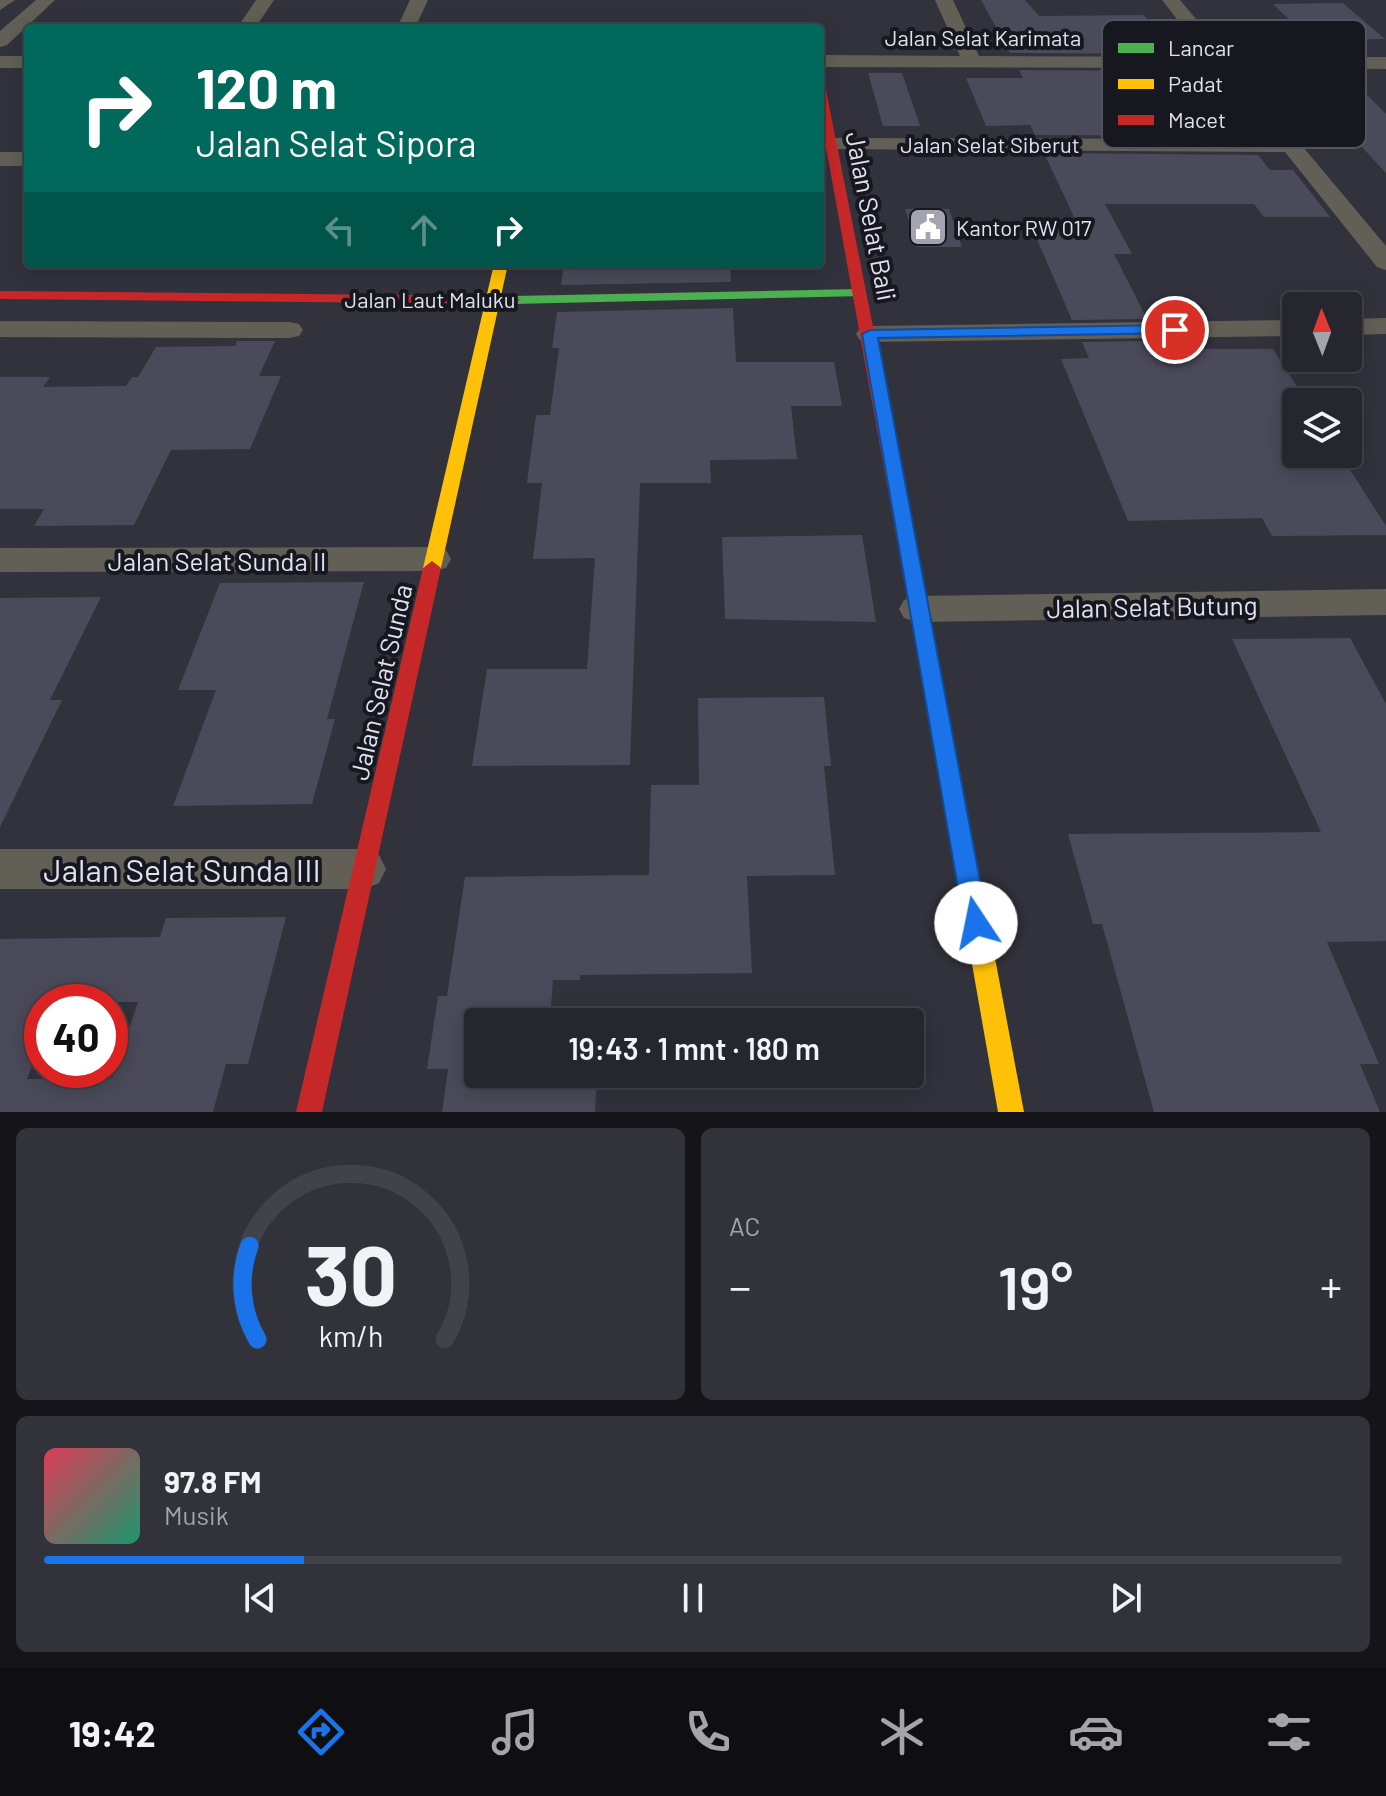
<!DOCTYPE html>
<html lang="id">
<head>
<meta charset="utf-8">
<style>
	body { margin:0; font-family:Barlow,sans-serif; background:#32323a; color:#f1f3f6; height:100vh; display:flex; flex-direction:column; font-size:30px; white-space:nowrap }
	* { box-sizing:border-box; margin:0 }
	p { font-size:26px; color:#a4a5aa }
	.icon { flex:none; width:44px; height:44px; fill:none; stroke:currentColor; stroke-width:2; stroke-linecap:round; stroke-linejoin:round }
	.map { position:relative; height:1112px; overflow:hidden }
	.side { display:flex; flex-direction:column; gap:16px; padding:16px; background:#151519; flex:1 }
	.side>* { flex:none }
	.top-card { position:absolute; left:24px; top:24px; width:800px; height:244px; border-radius:8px; box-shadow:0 4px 20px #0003,0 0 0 2px #42434a; background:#00695c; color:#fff; overflow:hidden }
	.needle { width:52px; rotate:359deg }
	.fabs { position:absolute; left:1282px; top:292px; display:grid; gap:16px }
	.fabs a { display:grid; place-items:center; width:80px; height:80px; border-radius:8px; background:#26262e; box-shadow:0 4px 20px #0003,0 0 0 2px #42434a; font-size:40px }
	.speed { position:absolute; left:24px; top:984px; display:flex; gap:16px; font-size:40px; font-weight:700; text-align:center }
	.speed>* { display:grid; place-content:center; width:104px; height:104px; border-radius:50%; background:#26262e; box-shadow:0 4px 20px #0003,0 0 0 2px #42434a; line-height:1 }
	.speed .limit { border:12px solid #d22; background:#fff; color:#111 }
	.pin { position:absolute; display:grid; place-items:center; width:68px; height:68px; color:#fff; margin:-34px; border:4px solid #fff; border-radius:50%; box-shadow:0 2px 8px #0007 }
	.me { position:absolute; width:88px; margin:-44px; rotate:349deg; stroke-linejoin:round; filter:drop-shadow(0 0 6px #0008) }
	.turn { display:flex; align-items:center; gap:28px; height:168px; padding:0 40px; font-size:36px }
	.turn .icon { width:104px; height:104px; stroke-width:2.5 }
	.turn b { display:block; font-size:56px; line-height:68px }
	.lanes { display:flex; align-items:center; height:76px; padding:0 40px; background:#0003; justify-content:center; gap:40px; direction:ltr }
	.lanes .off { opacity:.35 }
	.big { font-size:60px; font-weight:600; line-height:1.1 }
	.side .widget { flex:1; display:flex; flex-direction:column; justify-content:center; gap:12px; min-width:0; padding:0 28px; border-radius:12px; background:#32323a }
	.side .dial { align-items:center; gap:0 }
	.dial svg { height:208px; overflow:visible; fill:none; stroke:#42434a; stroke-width:7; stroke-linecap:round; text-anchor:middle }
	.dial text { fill:#f1f3f6; stroke:none }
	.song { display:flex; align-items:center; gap:24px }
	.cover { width:96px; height:96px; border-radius:12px; background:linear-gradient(135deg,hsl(350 70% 55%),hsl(160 70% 35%)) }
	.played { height:8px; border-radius:4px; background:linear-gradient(90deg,#1a73e8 20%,#42434a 20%) }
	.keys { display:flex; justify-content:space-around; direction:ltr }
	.heat { display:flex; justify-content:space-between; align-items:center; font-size:44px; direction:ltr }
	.side .tiles { flex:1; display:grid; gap:16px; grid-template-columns:1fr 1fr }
	.widget:last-child { grid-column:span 2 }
	.trip { position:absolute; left:464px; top:1008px; width:460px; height:80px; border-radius:8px; background:#26262e; box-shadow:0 4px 20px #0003,0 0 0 2px #42434a; font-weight:600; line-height:80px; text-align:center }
	.dock { display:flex; height:128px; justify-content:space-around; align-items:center; background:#0f0f12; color:#a4a5aa }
	.dock .icon { width:56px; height:56px }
	.dock .on { color:#1a73e8 }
	.dock b { font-size:36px; color:#f1f3f6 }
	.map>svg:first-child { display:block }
	.building { fill:#4a4a5a; fill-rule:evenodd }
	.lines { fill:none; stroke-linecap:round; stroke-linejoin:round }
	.street { fill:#626056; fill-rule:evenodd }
	.fast { fill:#4caf50; fill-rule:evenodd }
	.slow { fill:#ffc107; fill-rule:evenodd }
	.jam { fill:#c62828; fill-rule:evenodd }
	.route { fill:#1a73e8; stroke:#114b97; stroke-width:2 }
	.labels { text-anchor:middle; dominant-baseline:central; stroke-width:8; stroke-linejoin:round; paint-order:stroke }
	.far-street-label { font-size:22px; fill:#e1e2ef; stroke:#171720 }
	.far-poi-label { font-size:22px; fill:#e1e2ef; stroke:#171720; text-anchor:start }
	.street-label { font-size:26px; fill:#e1e2ef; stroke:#171720 }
	.near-street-label { font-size:32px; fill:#e1e2ef; stroke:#171720 }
	.key { fill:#171720; stroke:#54545e; stroke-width:2 }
	.key-label { font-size:22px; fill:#e1e2ef }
</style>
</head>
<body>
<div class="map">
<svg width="1386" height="1112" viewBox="0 0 1386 1112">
	<rect width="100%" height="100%" fill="#32323d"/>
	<path class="building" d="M981,0H1025L1039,16L1144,15L1174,54L1010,53Z
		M1343,3L1385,39L1310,40L1273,4Z
		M1019,70L1188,71L1243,136L1035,135L1030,125L986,126L966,78H1023Z
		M868,73H902L920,126H883Z
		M1312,93H1365L1386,114V173Z
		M1044,153L1258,155L1270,170H1293L1330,217H1264L1254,204H1105L1132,254H1114L1147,319L1072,320L1030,223H1077Z
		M905,209H949L962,247H917Z
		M564,264H730L731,282L561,285Z
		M733,308L736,362H834L842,406H791L797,459L710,460L711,483H640L630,765L472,766L487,669H587L595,558L533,559L542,483H527L536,415H550L559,348H552L557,312Z
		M237,341H275L259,376H281L250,449L171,450L134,525L34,526L44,509H0V377H50L43,387L126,386L132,377H138L156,347L235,346Z
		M1159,341L1163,349H1273L1307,402H1296V454H1340L1386,526V535L1272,536L1262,518L1128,521L1061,359L1089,358L1082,342Z
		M862,535L876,622L725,619L722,537Z
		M364,582L327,719H335L312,804L173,806L216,690H178L220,583Z
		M101,597L50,700H62L0,827V598Z
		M1350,638L1386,704V941L1327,942L1379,1064H1360L1380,1112H1154L1102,924H1093L1068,834L1321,832L1232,639Z
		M824,697L831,766H824L835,875L747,876L752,973L580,975V980H553L550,1022H478V1074H597L595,1112H442L448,1069H427L438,996H447L465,877L649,875L651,785H699L698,698Z
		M286,917L248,1064H226L213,1112H0V939L160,937L166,918ZM42,1002H138L112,1078L27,1079L42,1040Z"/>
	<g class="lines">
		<path class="street" d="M0,0H15L0,10Z
			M36,0H55L7,45L0,47V31Z
			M256,0H274L255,28H237Z
			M410,0H428L415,28H397Z
			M935,0H953L979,56L1207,57L1162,0H1180L1228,57H1386V69L1237,68L1386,246V270L1377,267L1285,152L823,149L820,144L823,139L831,138L1274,139L1217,68L820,67V55L960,56Z
			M0,56H28V68H0Z
			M0,152H28V166H0Z
			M1386,318V334L1348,335V319Z
			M1296,320V336L870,342L860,340L856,334L860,328L870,326Z
			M0,321L289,322L299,324L303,330L299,336L289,338L0,337Z
			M434,547L446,550L451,559L446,568L434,571L0,572V548Z
			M1386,589V615L917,622L904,618L899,609L904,600L917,596Z
			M0,849H364L379,855L386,869L379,883L364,889H0Z"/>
		<path class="fast" d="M859,289L864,290V296L513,304L506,300L513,296Z"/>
		<path class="slow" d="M494,264H508L441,568L432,575L423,568Z
			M924,627L931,629L934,634L1024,1112H998L914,634L917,629Z"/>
		<path class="jam" d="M820,82L825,85L934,634L931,639H917L914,634L820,114Z
			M0,291L513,296L520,300L513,304L0,299Z
			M432,561L441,568L322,1112H296L423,568Z"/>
	</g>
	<path class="route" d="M1175,325L1182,330L1180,333L878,338L988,923L985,932L976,935L967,932L964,923L862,334L870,330Z"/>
	<defs>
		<g id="civic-square" transform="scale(2)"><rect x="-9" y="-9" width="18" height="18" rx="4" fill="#a4a4b1" stroke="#171720"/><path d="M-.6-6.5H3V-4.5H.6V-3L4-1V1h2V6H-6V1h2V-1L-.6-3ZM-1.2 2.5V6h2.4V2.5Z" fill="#fff"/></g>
	</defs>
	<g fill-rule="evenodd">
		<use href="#civic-square" x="928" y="227"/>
	</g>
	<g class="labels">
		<g class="far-street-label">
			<text x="983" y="37">Jalan Selat Karimata</text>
			<text x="990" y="144">Jalan Selat Siberut</text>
			<text x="430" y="299">Jalan Laut Maluku</text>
		</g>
		<g class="far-poi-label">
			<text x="956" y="227">Kantor RW 017</text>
		</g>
		<g class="street-label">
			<text transform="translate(872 216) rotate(79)">Jalan Selat Bali</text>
			<text x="217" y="560">Jalan Selat Sunda II</text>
			<text transform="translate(1152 606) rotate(-1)">Jalan Selat Butung</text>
			<text transform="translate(380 682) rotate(-77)">Jalan Selat Sunda</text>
		</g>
		<g class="near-street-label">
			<text x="182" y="869">Jalan Selat Sunda III</text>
		</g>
	</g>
	<rect x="1102" y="20" width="264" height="128" rx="12" class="key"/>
	<rect x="1118" y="43" width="36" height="10" fill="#4caf50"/>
	<rect x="1118" y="79" width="36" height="10" fill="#ffc107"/>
	<rect x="1118" y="115" width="36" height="10" fill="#c62828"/>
	<g class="key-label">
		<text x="1168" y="56">Lancar</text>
		<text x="1168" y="92">Padat</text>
		<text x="1168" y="128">Macet</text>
	</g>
</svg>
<div class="fabs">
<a><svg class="needle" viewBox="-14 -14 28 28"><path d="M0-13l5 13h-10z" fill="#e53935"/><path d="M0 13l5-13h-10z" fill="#a4a5aa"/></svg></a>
<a><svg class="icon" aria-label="layers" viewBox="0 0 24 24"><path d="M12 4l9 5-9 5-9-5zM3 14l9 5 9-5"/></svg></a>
</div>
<div class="speed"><div class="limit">40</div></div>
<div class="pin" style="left:1175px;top:330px;background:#d93025"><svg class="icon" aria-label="arrive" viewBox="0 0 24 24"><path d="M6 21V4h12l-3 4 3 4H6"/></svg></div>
<svg class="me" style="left:976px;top:923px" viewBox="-20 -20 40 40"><circle r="19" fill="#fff"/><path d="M0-13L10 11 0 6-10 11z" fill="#1a73e8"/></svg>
<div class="trip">19:43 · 1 mnt · 180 m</div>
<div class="top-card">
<div class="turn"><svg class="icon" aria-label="right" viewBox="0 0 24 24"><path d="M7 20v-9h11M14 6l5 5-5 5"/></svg><div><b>120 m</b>Jalan Selat Sipora</div></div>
<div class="lanes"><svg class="icon off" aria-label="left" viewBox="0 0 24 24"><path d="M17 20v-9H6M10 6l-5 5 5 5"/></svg><svg class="icon off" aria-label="ahead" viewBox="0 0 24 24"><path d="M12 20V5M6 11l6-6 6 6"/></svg><svg class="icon" aria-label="right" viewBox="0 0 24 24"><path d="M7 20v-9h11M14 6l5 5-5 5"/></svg></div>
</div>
</div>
<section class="side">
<div class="tiles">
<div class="widget dial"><svg viewBox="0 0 100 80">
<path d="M14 69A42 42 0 1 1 86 69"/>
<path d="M14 69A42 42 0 0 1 11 33" stroke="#1a73e8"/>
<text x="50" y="56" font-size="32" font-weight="700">30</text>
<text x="50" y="72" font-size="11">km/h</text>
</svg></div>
<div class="widget"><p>AC</p>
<div class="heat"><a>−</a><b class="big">19°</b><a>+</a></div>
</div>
<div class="widget">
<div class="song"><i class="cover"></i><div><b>97.8 FM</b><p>Musik</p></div></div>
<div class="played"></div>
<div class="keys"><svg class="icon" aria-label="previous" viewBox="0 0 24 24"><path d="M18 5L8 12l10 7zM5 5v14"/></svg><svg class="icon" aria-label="pause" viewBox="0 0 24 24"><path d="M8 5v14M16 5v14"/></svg><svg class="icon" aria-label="next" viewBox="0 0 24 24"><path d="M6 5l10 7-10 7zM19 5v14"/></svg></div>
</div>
</div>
</section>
<nav class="dock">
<b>19:42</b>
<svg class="icon on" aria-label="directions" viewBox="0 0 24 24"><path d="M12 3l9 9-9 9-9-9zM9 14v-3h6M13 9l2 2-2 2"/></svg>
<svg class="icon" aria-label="music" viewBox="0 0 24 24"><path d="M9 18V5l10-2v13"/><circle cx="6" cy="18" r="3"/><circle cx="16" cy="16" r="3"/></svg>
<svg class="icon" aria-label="phone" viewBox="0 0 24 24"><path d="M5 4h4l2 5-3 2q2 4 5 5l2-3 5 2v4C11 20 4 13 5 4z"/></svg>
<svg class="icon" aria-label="climate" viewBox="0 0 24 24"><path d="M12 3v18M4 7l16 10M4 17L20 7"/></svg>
<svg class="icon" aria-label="car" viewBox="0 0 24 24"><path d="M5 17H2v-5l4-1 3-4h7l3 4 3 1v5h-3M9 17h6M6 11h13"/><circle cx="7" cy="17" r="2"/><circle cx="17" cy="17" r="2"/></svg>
<svg class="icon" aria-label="filters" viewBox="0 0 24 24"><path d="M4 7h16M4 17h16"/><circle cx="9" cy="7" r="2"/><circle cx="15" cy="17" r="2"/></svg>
</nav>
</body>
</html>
